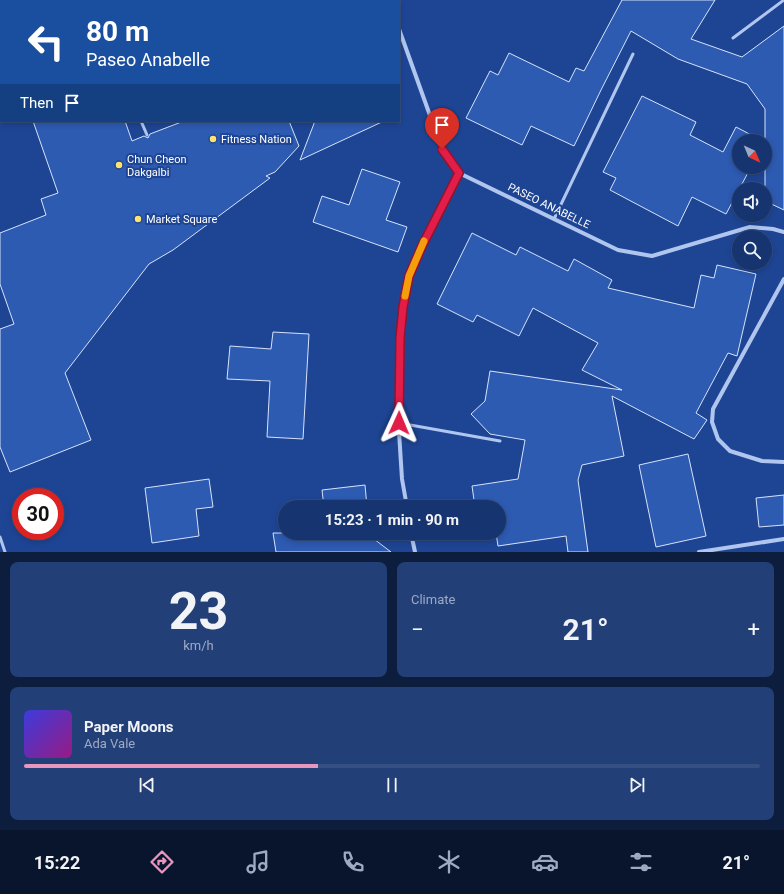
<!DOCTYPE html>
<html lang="en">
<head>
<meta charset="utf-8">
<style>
	body { margin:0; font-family:Roboto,sans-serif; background:#233f77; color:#f1f3f6; height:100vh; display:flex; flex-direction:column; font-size:15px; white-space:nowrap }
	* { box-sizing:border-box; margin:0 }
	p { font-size:13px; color:#9eaac3 }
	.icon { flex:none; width:22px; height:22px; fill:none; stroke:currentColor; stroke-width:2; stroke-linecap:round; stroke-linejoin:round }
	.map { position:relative; height:552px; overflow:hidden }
	.details { display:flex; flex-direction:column; gap:10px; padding:10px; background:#0c1d3d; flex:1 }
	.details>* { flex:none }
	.banner { position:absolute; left:0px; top:0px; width:400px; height:122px; box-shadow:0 2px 6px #0003,0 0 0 1px #354f82; background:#1a4fa0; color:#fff; overflow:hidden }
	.needle { width:26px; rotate:136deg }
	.buttons { position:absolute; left:732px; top:134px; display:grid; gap:8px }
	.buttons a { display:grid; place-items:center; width:40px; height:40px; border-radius:50%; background:#16346f; box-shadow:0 2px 6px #0003,0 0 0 1px #354f82; font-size:20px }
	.speed { position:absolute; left:12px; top:488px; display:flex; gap:8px; font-size:20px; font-weight:700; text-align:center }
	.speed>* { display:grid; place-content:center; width:52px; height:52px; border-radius:50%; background:#16346f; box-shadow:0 2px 6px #0003,0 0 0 1px #354f82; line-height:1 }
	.speed .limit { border:6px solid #d22; background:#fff; color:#111 }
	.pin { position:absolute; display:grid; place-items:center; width:34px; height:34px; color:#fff; margin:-41px -17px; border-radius:50% 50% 50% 0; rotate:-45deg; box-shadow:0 0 4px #0007 }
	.pin .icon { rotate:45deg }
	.me { position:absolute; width:44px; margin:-22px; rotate:1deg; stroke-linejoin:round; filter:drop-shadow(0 0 3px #0008) }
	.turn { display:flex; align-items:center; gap:14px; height:84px; padding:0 20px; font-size:18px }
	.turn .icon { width:52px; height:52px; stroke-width:2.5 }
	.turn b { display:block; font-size:28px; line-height:34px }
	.then { display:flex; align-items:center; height:38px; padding:0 20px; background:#0003; gap:8px; font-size:15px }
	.big { font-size:30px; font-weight:700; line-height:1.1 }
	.details .widget { flex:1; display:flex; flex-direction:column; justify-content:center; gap:6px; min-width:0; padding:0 14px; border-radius:8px; background:#233f77 }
	.details .dial { align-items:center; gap:0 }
	.dial b { font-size:52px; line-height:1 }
	.song { display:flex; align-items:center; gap:12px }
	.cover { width:48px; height:48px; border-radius:6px; background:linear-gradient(135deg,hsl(240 70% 55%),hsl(310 70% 35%)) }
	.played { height:4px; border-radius:2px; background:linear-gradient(90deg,#e797bd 40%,#354f82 40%) }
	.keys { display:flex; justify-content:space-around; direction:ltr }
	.heat { display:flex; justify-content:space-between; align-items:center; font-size:22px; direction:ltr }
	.details .tiles { flex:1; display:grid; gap:10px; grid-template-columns:1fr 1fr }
	.widget:last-child { grid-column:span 2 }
	.trip { position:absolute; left:278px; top:500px; width:228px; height:40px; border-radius:20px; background:#16346f; box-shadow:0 2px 6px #0003,0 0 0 1px #354f82; font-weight:700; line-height:40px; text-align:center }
	.menu { display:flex; height:64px; justify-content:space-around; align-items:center; background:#09152c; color:#9eaac3 }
	.menu .icon { width:28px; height:28px }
	.menu .active { color:#e797bd }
	.menu b { font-size:18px; color:#f1f3f6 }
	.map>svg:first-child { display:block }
	.building { fill:#2d5bb2; stroke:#d6e3fa }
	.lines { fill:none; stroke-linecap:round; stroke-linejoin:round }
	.lane { stroke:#b0c6ef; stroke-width:3 }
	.street { stroke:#b0c6ef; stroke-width:4 }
	.route-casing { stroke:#92132f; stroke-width:10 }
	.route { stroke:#e11d48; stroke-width:7 }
	.slow { stroke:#f59e0b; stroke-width:7 }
	.poi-dot { fill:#fde36f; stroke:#1e4594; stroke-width:1.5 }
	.labels { text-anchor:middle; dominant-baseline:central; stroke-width:4; stroke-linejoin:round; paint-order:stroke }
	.poi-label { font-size:11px; fill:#fff; stroke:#1e4594; text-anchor:start }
	.street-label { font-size:11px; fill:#fff; stroke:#1e4594 }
</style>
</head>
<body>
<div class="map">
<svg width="784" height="552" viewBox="0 0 784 552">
	<rect width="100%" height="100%" fill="#1e4594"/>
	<path class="building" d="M622,0H715L691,39L742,57L784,26V210L765,201V109L747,84L678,59L631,31L601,90L574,146L531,126L522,145L466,118L490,71L498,75L509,53L569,82L576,68L584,71Z
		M642,96L696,122L690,135L723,152L736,127L763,141H739V167H751L726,214L692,197L678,226L610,190L616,178L603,172Z
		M33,121H125L132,141L144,136L148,138L150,134L184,121H289L299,146L275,172L266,176L270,178L173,250L149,264L65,373L91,440L10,472L0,447V329L14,324L0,284V233L46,215L41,199L58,193Z
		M315,121H384L300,160Z
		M362,169L400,182L386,220L407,227L398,252L313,222L322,196L349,205Z
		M472,233L516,255L520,247L568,271L574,259L612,280L608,288L694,308L701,275L714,278L717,265L756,274L737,356L728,353L696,413L707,420L694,439L612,396L624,456L582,465L578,480L588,552H568L566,536L498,546L496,533H499V507H475L472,486L518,479L525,440L490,434L471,414L485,401L490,371L622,390L582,370L598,343L533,308L519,336L477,315L473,322L437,304Z
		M273,332L309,334L303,439L267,437L270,381L227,379L230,346L271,349Z
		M688,454L706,536L656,547L639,465Z
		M209,479L213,507L196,509L199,536L152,543L145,488Z
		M365,485L367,507H324L322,490Z
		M784,495V525L759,527L756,498Z
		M273,533H370V536L391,552H276Z"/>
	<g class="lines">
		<path class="lane" d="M98,0L99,1
			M170,0V1
			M733,38L784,0
			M141,121L147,135
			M554,219L633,54
			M399,423L500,441
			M0,537L5,552"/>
		<path class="street" d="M388,0L389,1
			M399,29L442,149L459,173L618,250L652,256L750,227L773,229L784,232
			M784,279L713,409L712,422L718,439L730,451L762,461L784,462
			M407,507L402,479L399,432L400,338L403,307L409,276L422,246L459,173
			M411,533L415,552
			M699,552L784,539"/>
	</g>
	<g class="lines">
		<g class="route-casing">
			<path id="route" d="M399,423L400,338L403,307L409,276L422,246L459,173L442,149"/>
		</g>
		<use href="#route" class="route"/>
		<path class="slow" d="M405,296L409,276L424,241"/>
	</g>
	<g class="poi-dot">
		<circle cx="213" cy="139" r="4"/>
		<circle cx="119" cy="165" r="4"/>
		<circle cx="138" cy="219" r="4"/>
	</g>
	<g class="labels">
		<g class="poi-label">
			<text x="221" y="139">Fitness Nation</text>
			<text x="127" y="159">Chun Cheon<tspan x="127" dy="13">Dakgalbi</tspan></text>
			<text x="146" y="219">Market Square</text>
		</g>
		<g class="street-label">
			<text transform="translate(549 206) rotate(26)">PASEO ANABELLE</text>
		</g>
	</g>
</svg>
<div class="buttons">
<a><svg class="needle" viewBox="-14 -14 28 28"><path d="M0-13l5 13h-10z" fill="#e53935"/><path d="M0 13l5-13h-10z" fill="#9eaac3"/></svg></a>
<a><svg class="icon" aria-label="sound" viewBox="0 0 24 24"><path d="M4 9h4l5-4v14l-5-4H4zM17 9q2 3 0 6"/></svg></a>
<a><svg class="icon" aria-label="search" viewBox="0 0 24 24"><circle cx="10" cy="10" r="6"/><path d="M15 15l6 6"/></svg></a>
</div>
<div class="speed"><div class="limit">30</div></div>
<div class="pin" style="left:442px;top:149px;background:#d93025"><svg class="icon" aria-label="arrive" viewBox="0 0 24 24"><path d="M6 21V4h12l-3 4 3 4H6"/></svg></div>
<svg class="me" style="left:399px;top:423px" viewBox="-20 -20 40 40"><path d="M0-17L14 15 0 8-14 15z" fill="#e11d48" stroke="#fff" stroke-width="4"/></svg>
<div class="trip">15:23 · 1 min · 90 m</div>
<div class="banner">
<div class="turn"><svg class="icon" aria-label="left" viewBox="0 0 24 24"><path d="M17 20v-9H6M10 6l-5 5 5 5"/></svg><div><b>80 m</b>Paseo Anabelle</div></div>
<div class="then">Then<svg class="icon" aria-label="arrive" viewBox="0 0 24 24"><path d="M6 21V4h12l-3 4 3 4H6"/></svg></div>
</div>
</div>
<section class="details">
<div class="tiles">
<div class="widget dial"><b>23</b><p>km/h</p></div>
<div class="widget"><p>Climate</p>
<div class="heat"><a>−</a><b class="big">21°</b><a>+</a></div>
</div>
<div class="widget">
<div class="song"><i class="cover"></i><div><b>Paper Moons</b><p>Ada Vale</p></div></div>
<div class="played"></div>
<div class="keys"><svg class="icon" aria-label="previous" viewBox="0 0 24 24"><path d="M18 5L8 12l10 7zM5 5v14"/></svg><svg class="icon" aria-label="pause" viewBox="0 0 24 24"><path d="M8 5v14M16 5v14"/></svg><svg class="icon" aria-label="next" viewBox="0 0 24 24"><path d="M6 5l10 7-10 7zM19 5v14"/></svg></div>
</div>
</div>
</section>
<nav class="menu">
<b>15:22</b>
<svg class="icon active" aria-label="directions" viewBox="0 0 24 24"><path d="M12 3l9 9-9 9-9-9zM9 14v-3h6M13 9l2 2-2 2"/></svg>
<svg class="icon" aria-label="music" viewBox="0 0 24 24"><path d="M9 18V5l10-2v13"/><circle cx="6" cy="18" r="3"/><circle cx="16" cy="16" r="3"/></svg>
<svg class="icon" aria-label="phone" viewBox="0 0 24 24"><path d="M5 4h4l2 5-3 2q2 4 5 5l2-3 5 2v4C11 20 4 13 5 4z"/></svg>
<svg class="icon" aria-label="climate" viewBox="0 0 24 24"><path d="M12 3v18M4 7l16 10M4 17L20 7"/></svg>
<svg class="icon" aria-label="car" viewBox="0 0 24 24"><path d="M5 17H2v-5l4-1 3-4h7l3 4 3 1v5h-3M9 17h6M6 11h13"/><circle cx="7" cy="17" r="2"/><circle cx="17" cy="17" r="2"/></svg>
<svg class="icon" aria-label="filters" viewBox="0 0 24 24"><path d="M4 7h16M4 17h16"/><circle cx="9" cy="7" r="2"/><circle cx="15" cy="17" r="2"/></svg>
<b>21°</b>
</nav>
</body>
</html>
